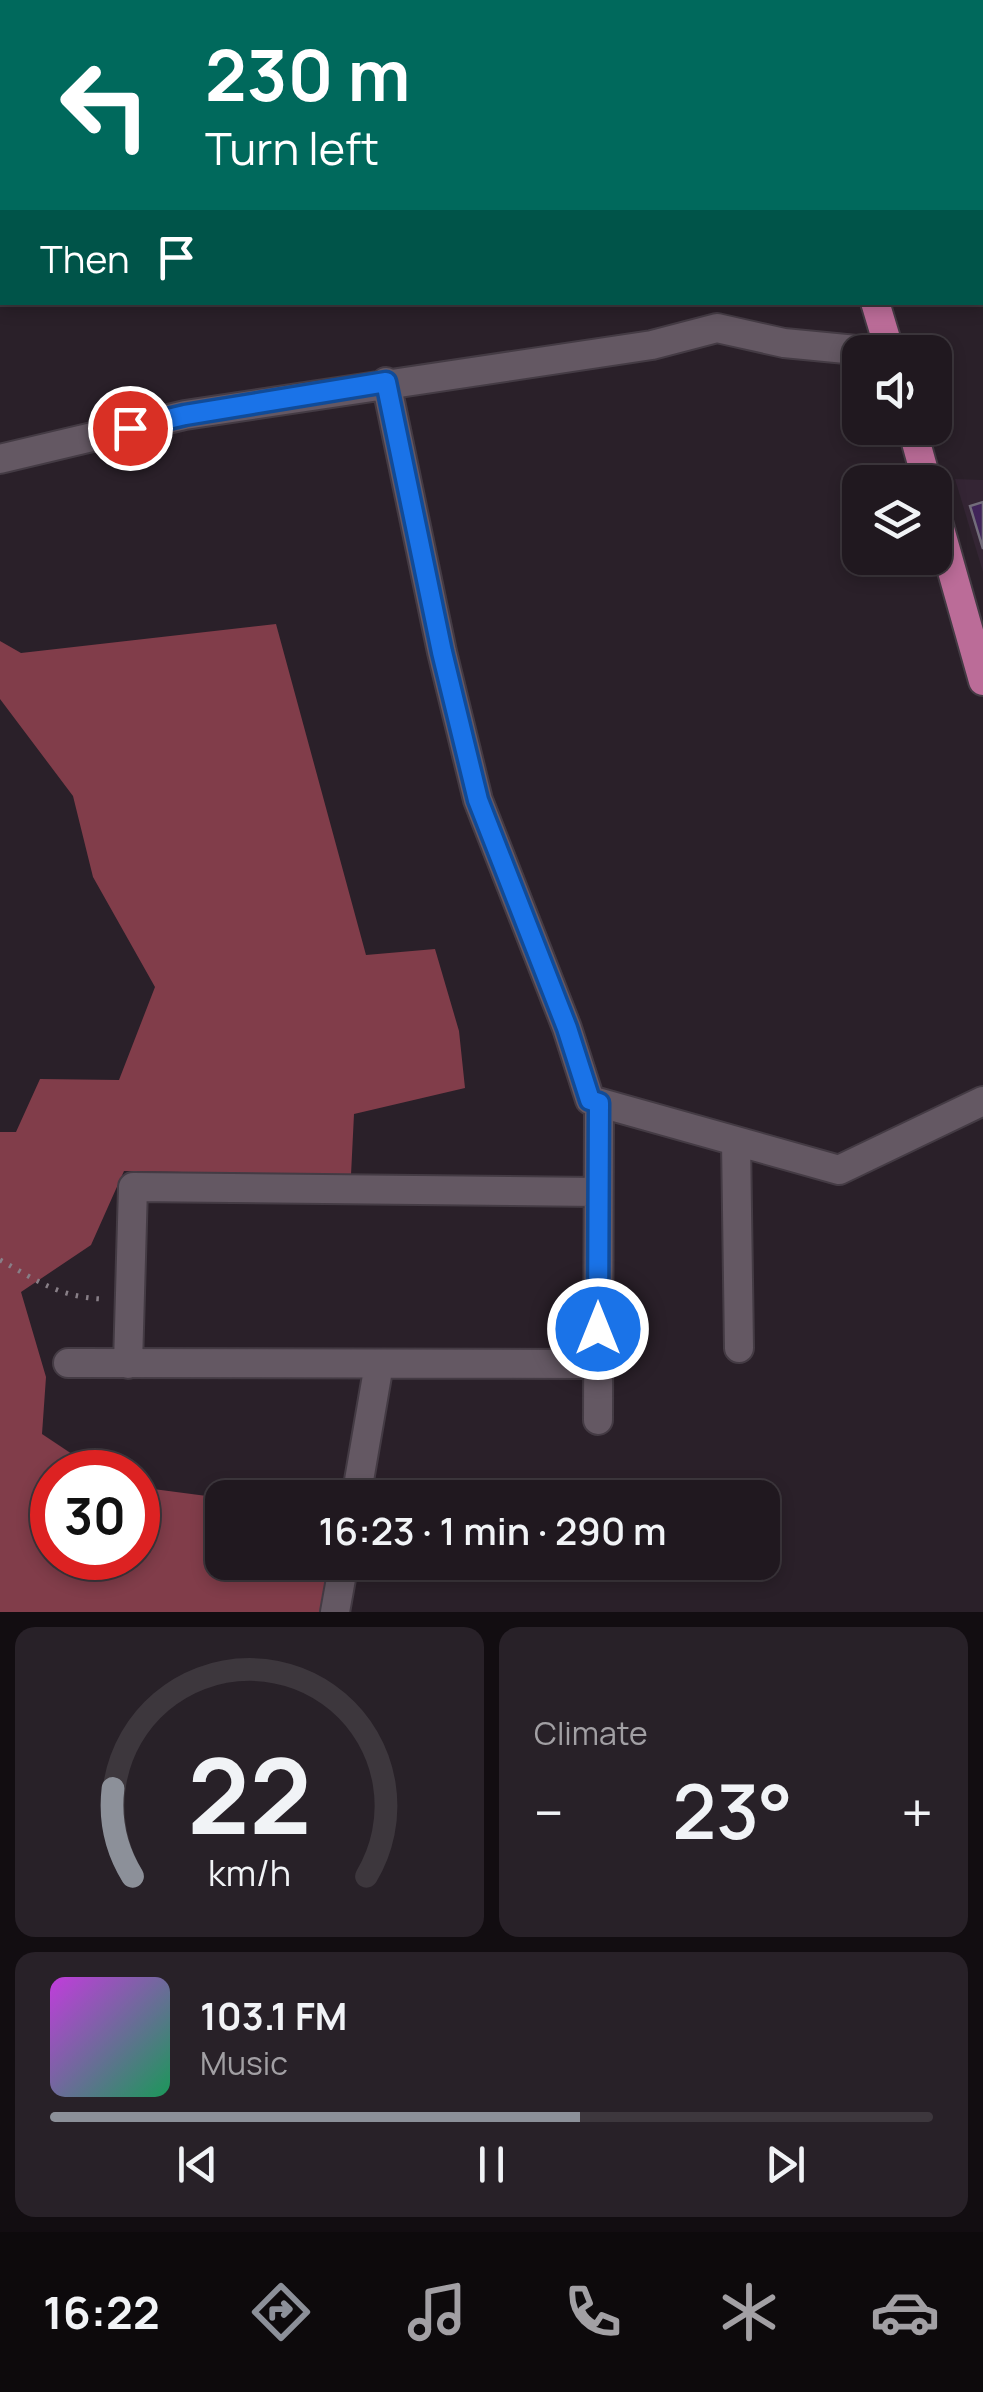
<!DOCTYPE html>
<html lang="en">
<head>
<meta charset="utf-8">
<style>
	body { margin:0; font-family:Manrope,sans-serif; background:#282128; color:#f1f3f6; height:100vh; display:flex; flex-direction:column; font-size:38px; white-space:nowrap }
	* { box-sizing:border-box; margin:0 }
	p { font-size:32px; color:#a2a0a4 }
	.icon { flex:none; width:55px; height:55px; fill:none; stroke:currentColor; stroke-width:2; stroke-linecap:round; stroke-linejoin:round }
	.map { position:relative; height:1612px; overflow:hidden }
	.sheet { display:flex; flex-direction:column; gap:15px; padding:15px; background:#120d11; flex:1 }
	.sheet>* { flex:none }
	.guide { position:absolute; left:0px; top:0px; width:985px; height:305px; box-shadow:0 5px 15px #0003,0 0 0 2px #3d373d; background:#00695c; color:#fff; overflow:hidden }
	.controls { position:absolute; left:842px; top:335px; display:grid; gap:20px }
	.controls a { display:grid; place-items:center; width:110px; height:110px; border-radius:20px; background:#20181f; box-shadow:0 5px 15px #0003,0 0 0 2px #3d373d; font-size:50px }
	.speed { position:absolute; left:30px; top:1450px; display:flex; gap:20px; font-size:50px; font-weight:700; text-align:center }
	.speed>* { display:grid; place-content:center; width:130px; height:130px; border-radius:50%; background:#20181f; box-shadow:0 5px 15px #0003,0 0 0 2px #3d373d; line-height:1 }
	.speed .limit { border:15px solid #d22; background:#fff; color:#111 }
	.pin { position:absolute; display:grid; place-items:center; width:85px; height:85px; color:#fff; margin:-42px; border:5px solid #fff; border-radius:50%; box-shadow:0 2px 10px #0007 }
	.me { position:absolute; width:110px; margin:-55px; rotate:0deg; stroke-linejoin:round; filter:drop-shadow(0 0 8px #0008) }
	.turn { display:flex; align-items:center; gap:35px; height:210px; padding:0 40px; font-size:45px }
	.turn .icon { width:130px; height:130px; stroke-width:2.5 }
	.turn b { display:block; font-size:70px; line-height:85px }
	.then { display:flex; align-items:center; height:95px; padding:0 40px; background:#0003; gap:20px; font-size:38px }
	.big { font-size:75px; font-weight:600; line-height:1.1 }
	.sheet .tile { flex:1; display:flex; flex-direction:column; justify-content:center; gap:15px; min-width:0; padding:0 35px; border-radius:20px; background:#282128 }
	.sheet .dial { align-items:center; gap:0 }
	.dial svg { height:260px; overflow:visible; fill:none; stroke:#3d373d; stroke-width:7; stroke-linecap:round; text-anchor:middle }
	.dial text { fill:#f1f3f6; stroke:none }
	.song { display:flex; align-items:center; gap:30px }
	.cover { width:120px; height:120px; border-radius:15px; background:linear-gradient(135deg,hsl(290 70% 55%),hsl(150 70% 35%)) }
	.played { height:10px; border-radius:5px; background:linear-gradient(90deg,#8c9099 60%,#3d373d 60%) }
	.keys { display:flex; justify-content:space-around; direction:ltr }
	.heat { display:flex; justify-content:space-between; align-items:center; font-size:55px; direction:ltr }
	.sheet .tiles { flex:1; display:grid; gap:15px; grid-template-columns:1fr 1fr }
	.tile:last-child { grid-column:span 2 }
	.trip { position:absolute; left:205px; top:1480px; width:575px; height:100px; border-radius:20px; background:#20181f; box-shadow:0 5px 15px #0003,0 0 0 2px #3d373d; font-weight:600; line-height:100px; text-align:center }
	.tab-bar { display:flex; height:160px; justify-content:space-around; align-items:center; background:#0d0a0c; color:#a2a0a4 }
	.tab-bar .icon { width:70px; height:70px }
	.tab-bar .selected { color:#8c9099 }
	.tab-bar b { font-size:45px; color:#f1f3f6 }
	.map>svg:first-child { display:block }
	.built { fill:#342534 }
	.forest { fill:#813d4a }
	.lines { fill:none; stroke-linecap:round; stroke-linejoin:round }
	.canal { stroke:#120438; stroke-width:30 }
	.building { fill:#402459; stroke:#726c7a; stroke-width:2.5 }
	.service-casing { stroke:#443b44; stroke-width:19 }
	.minor-casing { stroke:#443b44; stroke-width:32 }
	.primary-casing { stroke:#443b44; stroke-width:32 }
	.path { stroke:#887f87; stroke-width:5; stroke-dasharray:2.5 8; stroke-linecap:butt }
	.service { stroke:#645863; stroke-width:14 }
	.minor { stroke:#645863; stroke-width:28 }
	.primary { stroke:#bb6c98; stroke-width:28 }
	.route-casing { stroke:#114b97; stroke-width:25 }
	.route { stroke:#1a73e8; stroke-width:18 }
</style>
</head>
<body>
<div class="map">
<svg width="983" height="1612" viewBox="0 0 983 1612">
	<rect width="100%" height="100%" fill="#2a2029"/>
	<path class="built" d="M955,479L983,480V572Z"/>
	<path class="forest" d="M276,624L366,955L435,949L459,1031L465,1088L354,1114L351,1175L124,1171L91,1245L21,1292L46,1377L42,1434L99,1472H52V1558H138V1487L222,1498V1562L330,1563L321,1612H0V1132H16L40,1079L119,1080L155,987L93,877L73,796L0,699V641L21,653Z"/>
	<g class="lines">
		<path class="canal" d="M276,2L281,0
			M0,140L2,139"/>
	</g>
	<path class="building" d="M983,502V549L970,506Z"/>
	<g class="lines">
		<g class="service-casing">
			<path id="service" d="M206,2L211,0
				M0,105L2,104"/>
		</g>
		<g class="minor-casing">
			<path id="minor" d="M74,0V2
				M853,0L858,2
				M350,2L355,0
				M643,2L682,0
				M0,64L2,63
				M982,73H983
				M982,162L983,161
				M0,187L2,186
				M386,382L442,652L478,800L567,1028L590,1100L839,1170L983,1101
				M0,459L185,415L652,345L717,328L784,343L877,352
				M736,1141L739,1348
				M68,1363L598,1364
				M128,1364L133,1187L598,1192
				M598,1420L599,1103
				M356,1498L379,1364
				M335,1612L344,1562"/>
		</g>
		<g class="primary-casing">
			<path id="primary" d="M789,0V2
				M875,302L890,352
				M912,428L927,482
				M935,511L983,681"/>
		</g>
		<path class="path" d="M0,1260C36,1280 59,1297 102,1299"/>
		<use href="#service" class="service"/>
		<use href="#minor" class="minor"/>
		<use href="#primary" class="primary"/>
	</g>
	<g class="lines">
		<g class="route-casing">
			<path id="route" d="M130,428L185,415L386,382L442,652L478,800L567,1028L590,1100L599,1103L598,1329"/>
		</g>
		<use href="#route" class="route"/>
	</g>
</svg>
<div class="controls">
<a><svg class="icon" aria-label="sound" viewBox="0 0 24 24"><path d="M4 9h4l5-4v14l-5-4H4zM17 9q2 3 0 6"/></svg></a>
<a><svg class="icon" aria-label="layers" viewBox="0 0 24 24"><path d="M12 4l9 5-9 5-9-5zM3 14l9 5 9-5"/></svg></a>
</div>
<div class="speed"><div class="limit">30</div></div>
<div class="pin" style="left:130px;top:428px;background:#d93025"><svg class="icon" aria-label="arrive" viewBox="0 0 24 24"><path d="M6 21V4h12l-3 4 3 4H6"/></svg></div>
<svg class="me" style="left:598px;top:1329px" viewBox="-20 -20 40 40"><circle r="17" fill="#1a73e8" stroke="#fff" stroke-width="3"/><path d="M0-11L8 9 0 5-8 9z" fill="#fff"/></svg>
<div class="trip">16:23 · 1 min · 290 m</div>
<div class="guide">
<div class="turn"><svg class="icon" aria-label="left" viewBox="0 0 24 24"><path d="M17 20v-9H6M10 6l-5 5 5 5"/></svg><div><b>230 m</b>Turn left</div></div>
<div class="then">Then<svg class="icon" aria-label="arrive" viewBox="0 0 24 24"><path d="M6 21V4h12l-3 4 3 4H6"/></svg></div>
</div>
</div>
<section class="sheet">
<div class="tiles">
<div class="tile dial"><svg viewBox="0 0 100 80">
<path d="M14 69A42 42 0 1 1 86 69"/>
<path d="M14 69A42 42 0 0 1 8 42" stroke="#8c9099"/>
<text x="50" y="56" font-size="32" font-weight="700">22</text>
<text x="50" y="72" font-size="11">km/h</text>
</svg></div>
<div class="tile"><p>Climate</p>
<div class="heat"><a>−</a><b class="big">23°</b><a>+</a></div>
</div>
<div class="tile">
<div class="song"><i class="cover"></i><div><b>103.1 FM</b><p>Music</p></div></div>
<div class="played"></div>
<div class="keys"><svg class="icon" aria-label="previous" viewBox="0 0 24 24"><path d="M18 5L8 12l10 7zM5 5v14"/></svg><svg class="icon" aria-label="pause" viewBox="0 0 24 24"><path d="M8 5v14M16 5v14"/></svg><svg class="icon" aria-label="next" viewBox="0 0 24 24"><path d="M6 5l10 7-10 7zM19 5v14"/></svg></div>
</div>
</div>
</section>
<nav class="tab-bar">
<b>16:22</b>
<svg class="icon selected" aria-label="directions" viewBox="0 0 24 24"><path d="M12 3l9 9-9 9-9-9zM9 14v-3h6M13 9l2 2-2 2"/></svg>
<svg class="icon" aria-label="music" viewBox="0 0 24 24"><path d="M9 18V5l10-2v13"/><circle cx="6" cy="18" r="3"/><circle cx="16" cy="16" r="3"/></svg>
<svg class="icon" aria-label="phone" viewBox="0 0 24 24"><path d="M5 4h4l2 5-3 2q2 4 5 5l2-3 5 2v4C11 20 4 13 5 4z"/></svg>
<svg class="icon" aria-label="climate" viewBox="0 0 24 24"><path d="M12 3v18M4 7l16 10M4 17L20 7"/></svg>
<svg class="icon" aria-label="car" viewBox="0 0 24 24"><path d="M5 17H2v-5l4-1 3-4h7l3 4 3 1v5h-3M9 17h6M6 11h13"/><circle cx="7" cy="17" r="2"/><circle cx="17" cy="17" r="2"/></svg>
</nav>
</body>
</html>
